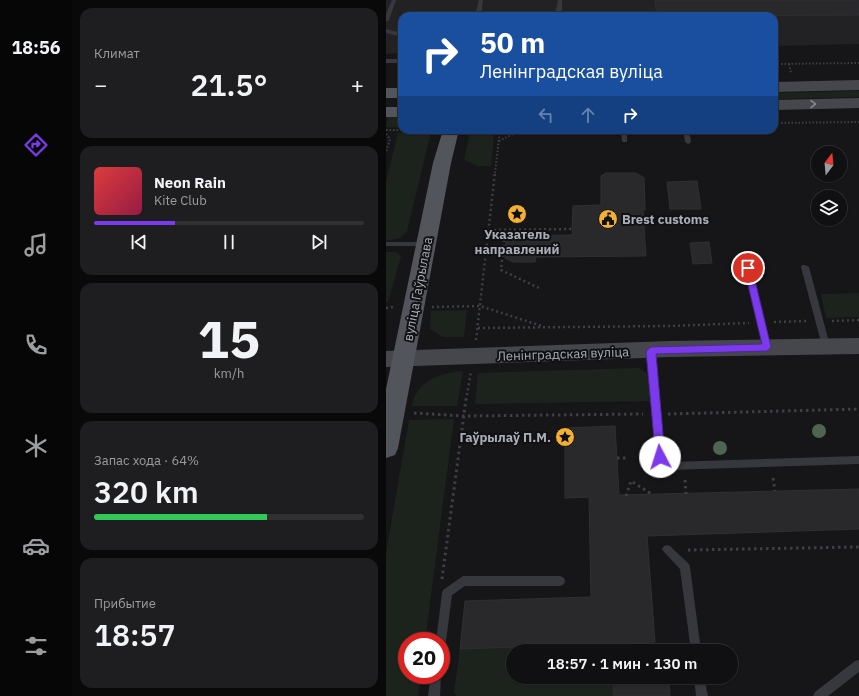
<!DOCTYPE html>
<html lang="ru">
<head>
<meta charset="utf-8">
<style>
	body { margin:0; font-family:"IBM Plex Sans",sans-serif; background:#1e1e20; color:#f1f3f6; height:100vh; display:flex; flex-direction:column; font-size:15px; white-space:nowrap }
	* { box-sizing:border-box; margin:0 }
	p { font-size:13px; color:#9c9d9f }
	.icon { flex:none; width:22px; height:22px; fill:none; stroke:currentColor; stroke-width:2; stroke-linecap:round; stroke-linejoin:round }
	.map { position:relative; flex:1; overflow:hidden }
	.side { display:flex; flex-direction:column; gap:8px; padding:8px; background:#09090a; width:314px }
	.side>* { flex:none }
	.guide { position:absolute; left:12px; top:12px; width:380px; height:122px; border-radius:12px; box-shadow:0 1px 3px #0004,0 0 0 1px #303032; background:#1a4fa0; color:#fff; overflow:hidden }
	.needle { width:26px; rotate:16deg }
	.controls { position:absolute; left:425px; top:146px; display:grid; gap:8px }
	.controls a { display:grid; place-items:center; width:36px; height:36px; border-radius:50%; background:#101012; box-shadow:0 1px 3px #0004,0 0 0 1px #303032; font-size:20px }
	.speed { position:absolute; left:12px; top:632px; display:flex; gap:8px; font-size:20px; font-weight:700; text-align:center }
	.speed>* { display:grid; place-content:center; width:52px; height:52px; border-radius:50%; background:#101012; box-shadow:0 1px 3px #0004,0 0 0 1px #303032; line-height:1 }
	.speed .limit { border:6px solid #d22; background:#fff; color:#111 }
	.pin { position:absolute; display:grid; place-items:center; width:34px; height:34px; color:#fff; margin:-17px; border:2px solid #fff; border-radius:50%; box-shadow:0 1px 4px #0007 }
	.me { position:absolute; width:44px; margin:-22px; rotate:355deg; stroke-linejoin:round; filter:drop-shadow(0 0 3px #0008) }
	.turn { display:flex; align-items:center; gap:14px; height:84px; padding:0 16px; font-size:18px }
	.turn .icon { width:52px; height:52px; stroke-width:2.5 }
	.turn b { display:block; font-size:28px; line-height:34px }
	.lanes { display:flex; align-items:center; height:38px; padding:0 16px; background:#0003; justify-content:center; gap:20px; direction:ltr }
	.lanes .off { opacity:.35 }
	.big { font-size:30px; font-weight:600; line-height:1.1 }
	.side .tile { flex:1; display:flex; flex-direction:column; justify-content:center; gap:6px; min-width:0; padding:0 14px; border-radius:12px; background:#1e1e20 }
	.side .dial { align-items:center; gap:0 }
	.dial b { font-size:52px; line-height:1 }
	.song { display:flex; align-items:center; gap:12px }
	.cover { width:48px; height:48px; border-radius:6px; background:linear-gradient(135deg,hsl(0 70% 55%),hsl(340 70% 35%)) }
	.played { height:4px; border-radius:2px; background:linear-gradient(90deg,#7c3aed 30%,#303032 30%) }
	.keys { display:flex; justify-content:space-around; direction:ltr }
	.heat { display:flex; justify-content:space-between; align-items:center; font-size:22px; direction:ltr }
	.charge { height:6px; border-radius:3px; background:linear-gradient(90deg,#34c759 64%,#303032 0) }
	.trip { position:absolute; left:120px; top:644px; width:232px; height:40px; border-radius:20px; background:#101012; box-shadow:0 1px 3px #0004,0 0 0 1px #303032; font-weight:600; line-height:40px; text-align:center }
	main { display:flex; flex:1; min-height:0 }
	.tabs { display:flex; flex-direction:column; width:72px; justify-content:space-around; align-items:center; background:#060607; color:#9c9d9f }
	.tabs .icon { width:28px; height:28px }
	.tabs .selected { color:#7c3aed }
	.tabs b { font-size:18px; color:#f1f3f6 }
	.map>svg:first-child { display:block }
	.built { fill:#222225 }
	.green { fill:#1c231d }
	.building { fill:#29292c; stroke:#303034 }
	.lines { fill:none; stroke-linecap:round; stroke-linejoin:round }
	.path-far2 { stroke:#3d3f44; stroke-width:2; stroke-dasharray:1.5 2; stroke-linecap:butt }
	.path-far1 { stroke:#3d3f44; stroke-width:2.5; stroke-dasharray:2 3; stroke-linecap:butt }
	.path { stroke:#3d3f44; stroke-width:3; stroke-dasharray:2.5 3.5; stroke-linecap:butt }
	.lane { fill:#37383d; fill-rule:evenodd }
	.secondary { fill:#45474d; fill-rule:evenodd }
	.primary { fill:#53555c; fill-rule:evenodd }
	.tree { fill:#506452 }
	.oneway { stroke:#858993 }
	.route { fill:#7c3aed; stroke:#51269a }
	.labels { text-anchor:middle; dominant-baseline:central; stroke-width:4; stroke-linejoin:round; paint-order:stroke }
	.poi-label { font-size:13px; font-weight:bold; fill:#a8adb8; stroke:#111113; text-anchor:start }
	.street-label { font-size:13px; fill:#a8adb8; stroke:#111113 }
</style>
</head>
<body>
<main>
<nav class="tabs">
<b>18:56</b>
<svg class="icon selected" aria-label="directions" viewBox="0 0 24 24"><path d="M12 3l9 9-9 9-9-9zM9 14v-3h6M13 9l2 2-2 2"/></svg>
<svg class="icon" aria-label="music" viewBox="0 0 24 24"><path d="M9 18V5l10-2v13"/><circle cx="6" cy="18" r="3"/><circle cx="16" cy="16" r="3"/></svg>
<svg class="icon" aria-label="phone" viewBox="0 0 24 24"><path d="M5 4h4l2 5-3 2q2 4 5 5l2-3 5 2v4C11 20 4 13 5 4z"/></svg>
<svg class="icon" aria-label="climate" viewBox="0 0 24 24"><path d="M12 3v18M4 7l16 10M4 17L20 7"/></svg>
<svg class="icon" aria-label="car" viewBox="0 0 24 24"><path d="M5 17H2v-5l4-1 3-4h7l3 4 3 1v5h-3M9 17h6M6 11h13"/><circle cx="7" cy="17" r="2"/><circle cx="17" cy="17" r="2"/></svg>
<svg class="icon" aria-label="filters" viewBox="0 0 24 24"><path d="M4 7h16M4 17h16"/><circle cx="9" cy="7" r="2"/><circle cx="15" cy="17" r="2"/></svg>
</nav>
<section class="side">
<div class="tile"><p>Климат</p>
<div class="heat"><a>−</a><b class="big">21.5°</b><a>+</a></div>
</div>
<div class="tile">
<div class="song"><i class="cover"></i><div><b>Neon Rain</b><p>Kite Club</p></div></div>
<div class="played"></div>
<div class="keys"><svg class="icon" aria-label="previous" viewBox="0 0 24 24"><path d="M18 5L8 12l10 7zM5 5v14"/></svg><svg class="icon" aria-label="pause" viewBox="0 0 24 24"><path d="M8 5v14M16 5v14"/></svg><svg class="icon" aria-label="next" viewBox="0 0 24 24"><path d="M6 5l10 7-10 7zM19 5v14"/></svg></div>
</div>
<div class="tile dial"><b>15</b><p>km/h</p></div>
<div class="tile"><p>Запас хода · 64%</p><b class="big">320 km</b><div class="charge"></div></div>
<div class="tile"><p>Прибытие</p><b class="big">18:57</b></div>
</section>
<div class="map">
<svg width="473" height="696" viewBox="0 0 473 696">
	<rect width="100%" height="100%" fill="#161618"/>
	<path class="built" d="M0,0H473V44L388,46V16H16V53L0,54Z"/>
	<path class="green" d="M473,91V97L388,99V93Z
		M2,116H16V128L0,127Z
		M45,132L21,231L14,238L0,241V182L12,133Z
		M84,133H108L105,166H92L78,160Z
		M0,252H9L15,256L2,302H0Z
		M473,293V317L440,318L435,294Z
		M81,310L78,337H57L44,329L45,311Z
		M252,368C267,373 265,387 267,401L89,404L92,373Z
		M77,371L71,406H26C30,381 54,373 77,371Z
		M68,419L39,641H21V675H35L32,696H0V553L23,420Z
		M226,644V651H127V677H227L228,696H71L68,692L74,649Z"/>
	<path class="building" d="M269,0H473V15L271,16Z
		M220,173H250L258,178L259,210H257L260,256L150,257L149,262H127L119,258L120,240L126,236L186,235L187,206L215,205V176Z
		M311,181L315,209H284L281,182Z
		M323,242L326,263L307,264L304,243Z
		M229,426L233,495L473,489V529L261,536L269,642L74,649L79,601L205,597L203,497L179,498V428Z
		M227,677H283L284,696H228Z"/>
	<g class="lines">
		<path class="path-far2" d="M388,64L473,63
			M403,64L405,73
			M388,123L473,122
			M0,130H22
			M0,134L4,139L0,152
			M113,141L135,130
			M109,173L114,130"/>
		<path class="path-far1" d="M103,230L186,229
			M119,230L115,270L155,289
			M46,307L94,306L156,326
			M0,308L7,307
			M446,321L473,320
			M388,322L421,321
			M92,328L282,326L363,323
			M90,340L109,172
			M80,400L85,372"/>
		<path class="path" d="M28,413L77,416L257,414
			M282,414L473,409
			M231,458H243
			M387,478L389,491
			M299,480L300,494
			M240,496L245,481L267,495
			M302,550L473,547
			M56,579L80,399
			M239,643V650L287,648"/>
		<path class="lane" d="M6,0H10L3,20L0,22V14Z
			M93,0H97L95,16H89Z
			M172,0H176V10L172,16H166L170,10Z
			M0,29L16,33V37L0,33Z
			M0,59H16V63H0Z
			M235,130H241V142H237L236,141Z
			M297,130H303L305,142L304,143L302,144L299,142Z
			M0,242H40L44,244L40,246H0Z
			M416,265H419L423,267L444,346L440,349L436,346L415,267Z
			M359,266H362L366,268L385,347L381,350L377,347L358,268Z
			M265,348L269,351L277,455L286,462L473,456V464L284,470L281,469L269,457L261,351Z
			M281,545L284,546L303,564L304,567L315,651H305L294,569L278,552L276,549L278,546Z
			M77,576H174L178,578L179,581L178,584L174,586H79L66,595L60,641L59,645L55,646V641H50L56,593L57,590Z
			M473,660V672L442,696H427L429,692L469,661Z
			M55,674V675L54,696H42L45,675H55Z
			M308,677H318L322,696H310Z"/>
		<path class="secondary" d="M473,80V90L388,92V82Z
			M473,98V108L388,110V100Z
			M473,338V354L284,357L0,367V351L284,341Z"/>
		<path class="primary" d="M0,88H16V98H0Z
			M0,107H16V117H0Z
			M57,130H73L65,163L12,448L9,455L0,458V389L47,163Z"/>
	</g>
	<g class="tree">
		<circle cx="433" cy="431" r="7"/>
		<circle cx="334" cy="448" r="7"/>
	</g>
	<defs><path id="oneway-chevron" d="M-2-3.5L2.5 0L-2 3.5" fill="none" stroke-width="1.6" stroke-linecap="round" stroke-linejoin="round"/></defs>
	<use class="oneway" href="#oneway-chevron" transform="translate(427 104) rotate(-1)"/>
	<path class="route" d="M362,265L366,268L385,347L381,351L270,354L279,457L277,460H270L260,351L265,347L376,344L358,268Z"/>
	<defs>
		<g id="sight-disc" transform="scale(1)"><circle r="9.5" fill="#f2b134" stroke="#111113"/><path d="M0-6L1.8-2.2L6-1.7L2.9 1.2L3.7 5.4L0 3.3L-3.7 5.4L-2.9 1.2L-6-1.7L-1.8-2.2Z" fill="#111"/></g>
		<g id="civic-disc" transform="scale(1)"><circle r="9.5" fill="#f2b134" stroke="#111113"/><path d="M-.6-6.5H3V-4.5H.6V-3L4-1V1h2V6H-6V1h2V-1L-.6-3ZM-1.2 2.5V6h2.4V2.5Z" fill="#111"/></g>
	</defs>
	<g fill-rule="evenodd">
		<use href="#sight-disc" x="131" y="214"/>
		<use href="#civic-disc" x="222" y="219"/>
		<use href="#sight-disc" x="179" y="437"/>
	</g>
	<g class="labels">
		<g class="poi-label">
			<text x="236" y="219">Brest customs</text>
			<text x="131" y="234" text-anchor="middle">Указатель<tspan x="131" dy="15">направлений</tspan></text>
			<text x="165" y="437" text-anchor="end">Гаўрылаў П.М.</text>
		</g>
		<g class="street-label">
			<text transform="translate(32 289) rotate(-79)">вуліца Гаўрылава</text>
			<text transform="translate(177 354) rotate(-2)">Ленінградская вуліца</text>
		</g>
	</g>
</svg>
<div class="controls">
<a><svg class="needle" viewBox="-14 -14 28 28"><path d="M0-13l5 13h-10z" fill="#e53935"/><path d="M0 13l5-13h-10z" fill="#9c9d9f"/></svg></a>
<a><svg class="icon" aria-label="layers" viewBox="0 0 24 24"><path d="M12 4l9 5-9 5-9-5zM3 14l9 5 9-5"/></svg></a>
</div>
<div class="speed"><div class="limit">20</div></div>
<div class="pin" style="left:362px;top:268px;background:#d93025"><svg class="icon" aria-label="arrive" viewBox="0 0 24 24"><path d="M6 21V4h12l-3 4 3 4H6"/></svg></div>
<svg class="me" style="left:274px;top:457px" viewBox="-20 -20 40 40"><circle r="19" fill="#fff"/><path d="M0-13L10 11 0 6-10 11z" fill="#7c3aed"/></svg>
<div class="trip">18:57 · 1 мин · 130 m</div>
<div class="guide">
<div class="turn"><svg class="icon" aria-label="right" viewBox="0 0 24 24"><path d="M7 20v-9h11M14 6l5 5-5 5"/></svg><div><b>50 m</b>Ленінградская вуліца</div></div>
<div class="lanes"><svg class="icon off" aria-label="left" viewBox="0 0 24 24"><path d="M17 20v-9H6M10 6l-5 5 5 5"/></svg><svg class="icon off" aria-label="ahead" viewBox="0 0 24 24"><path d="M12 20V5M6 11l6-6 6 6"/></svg><svg class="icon" aria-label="right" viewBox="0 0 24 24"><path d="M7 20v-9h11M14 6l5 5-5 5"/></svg></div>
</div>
</div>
</main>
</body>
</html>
